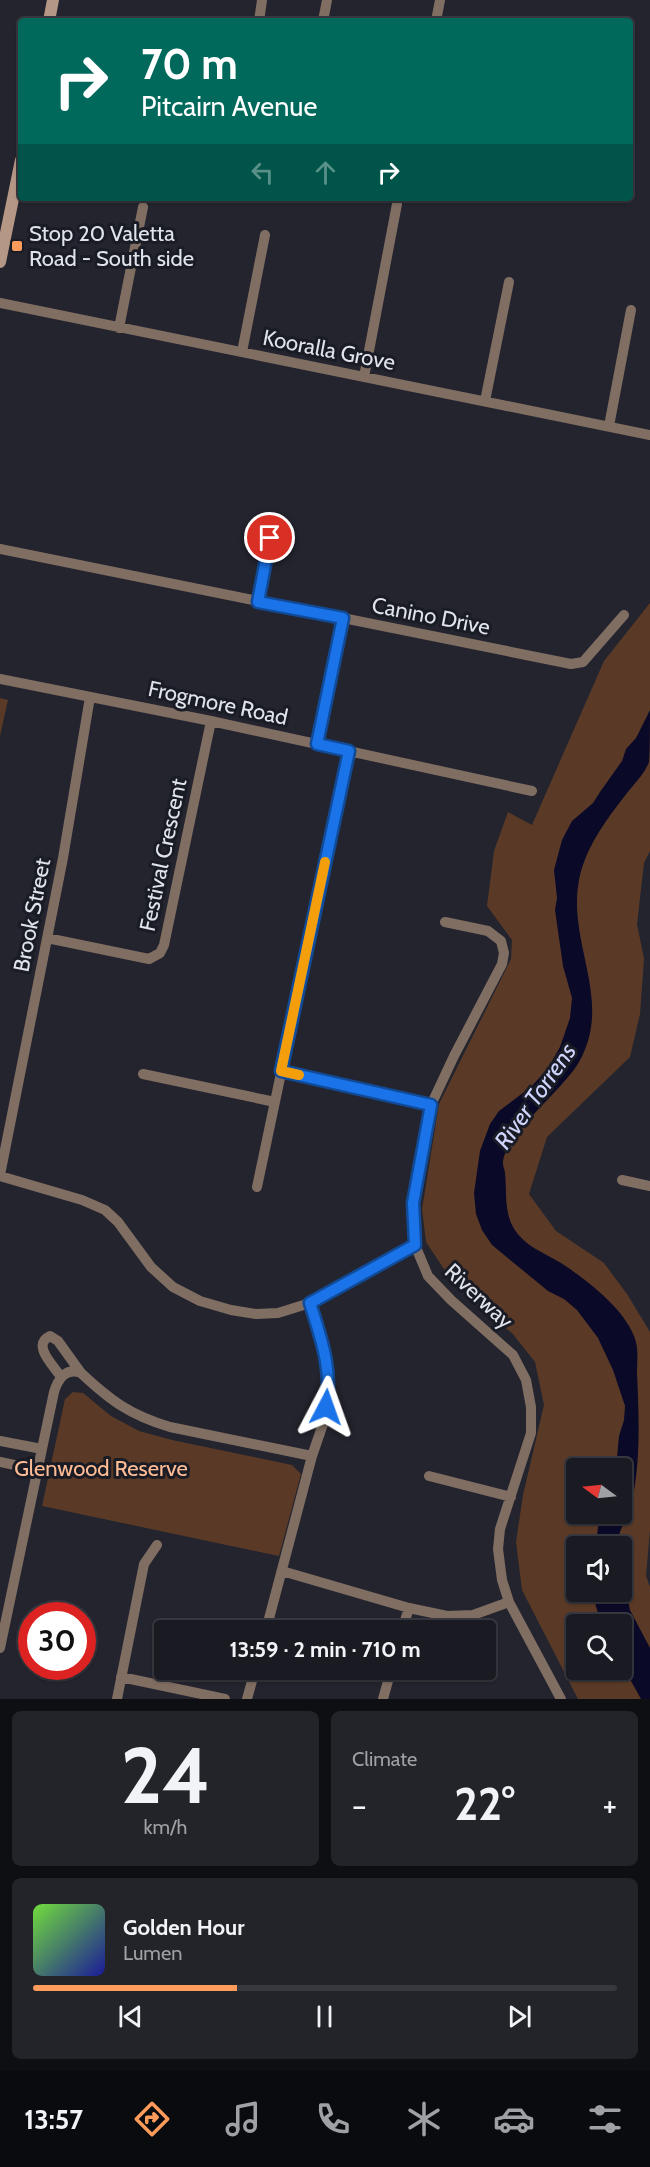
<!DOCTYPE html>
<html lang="en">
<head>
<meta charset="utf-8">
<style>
	body { margin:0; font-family:Cabin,sans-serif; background:#23242a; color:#f1f3f6; height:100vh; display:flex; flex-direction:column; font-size:22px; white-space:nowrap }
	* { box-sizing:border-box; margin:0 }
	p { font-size:20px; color:#9fa1a5 }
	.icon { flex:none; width:33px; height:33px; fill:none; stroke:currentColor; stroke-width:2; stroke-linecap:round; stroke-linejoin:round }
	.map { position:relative; height:1699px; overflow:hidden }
	.drawer { display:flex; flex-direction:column; gap:12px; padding:12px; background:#0e0f13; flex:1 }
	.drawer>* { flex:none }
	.guide { position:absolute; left:18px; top:18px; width:615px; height:183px; border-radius:6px; box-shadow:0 2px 4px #0004,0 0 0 2px #383940; background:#00695c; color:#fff; overflow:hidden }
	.needle { width:39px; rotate:285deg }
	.buttons { position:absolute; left:566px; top:1458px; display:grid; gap:12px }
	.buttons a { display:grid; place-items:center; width:66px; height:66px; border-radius:6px; background:#1a1b22; box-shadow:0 2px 4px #0004,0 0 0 2px #383940; font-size:30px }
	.speed { position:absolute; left:18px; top:1602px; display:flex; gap:12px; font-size:30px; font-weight:700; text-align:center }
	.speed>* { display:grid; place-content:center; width:78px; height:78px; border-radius:50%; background:#1a1b22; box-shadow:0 2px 4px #0004,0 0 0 2px #383940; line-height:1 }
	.speed .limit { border:9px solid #d22; background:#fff; color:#111 }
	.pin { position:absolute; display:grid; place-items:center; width:51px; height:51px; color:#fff; margin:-26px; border:3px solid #fff; border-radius:50%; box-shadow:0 2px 6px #0007 }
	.me { position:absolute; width:66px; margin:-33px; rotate:4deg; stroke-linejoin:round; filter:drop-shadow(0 0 4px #0008) }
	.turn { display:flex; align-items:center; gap:21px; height:126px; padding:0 24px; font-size:27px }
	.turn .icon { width:78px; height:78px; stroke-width:2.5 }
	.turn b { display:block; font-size:42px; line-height:51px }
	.lanes { display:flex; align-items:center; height:57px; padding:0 24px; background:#0003; justify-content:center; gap:30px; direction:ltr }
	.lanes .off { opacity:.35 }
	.big { font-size:45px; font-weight:700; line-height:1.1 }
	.drawer .widget { flex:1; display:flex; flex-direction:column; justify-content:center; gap:9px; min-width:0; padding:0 21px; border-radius:9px; background:#23242a }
	.drawer .dial { align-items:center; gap:0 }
	.dial b { font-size:78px; line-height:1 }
	.song { display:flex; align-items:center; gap:18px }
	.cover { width:72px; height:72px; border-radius:9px; background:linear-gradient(135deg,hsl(100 70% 55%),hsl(240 70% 35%)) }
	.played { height:6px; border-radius:3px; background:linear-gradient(90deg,#ff9b5b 35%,#383940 35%) }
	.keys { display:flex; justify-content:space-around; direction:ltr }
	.heat { display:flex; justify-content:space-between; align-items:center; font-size:33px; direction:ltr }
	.drawer .tiles { flex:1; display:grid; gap:12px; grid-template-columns:1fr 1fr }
	.widget:last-child { grid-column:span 2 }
	.trip { position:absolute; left:154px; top:1620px; width:342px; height:60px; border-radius:6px; background:#1a1b22; box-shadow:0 2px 4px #0004,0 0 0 2px #383940; font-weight:700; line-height:60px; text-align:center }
	.tab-bar { display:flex; height:96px; justify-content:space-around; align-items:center; background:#0a0b0e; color:#9fa1a5 }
	.tab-bar .icon { width:42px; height:42px }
	.tab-bar .active { color:#ff9b5b }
	.tab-bar b { font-size:27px; color:#f1f3f6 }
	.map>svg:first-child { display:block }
	.green { fill:#5a3a26; fill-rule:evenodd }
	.water { fill:#0a0928 }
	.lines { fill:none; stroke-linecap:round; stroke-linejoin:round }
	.street { stroke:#806e63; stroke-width:10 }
	.secondary { stroke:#b59786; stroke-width:12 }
	.route-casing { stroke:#114b97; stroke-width:15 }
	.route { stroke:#1a73e8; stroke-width:10 }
	.slow { stroke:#f59e0b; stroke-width:10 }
	.poi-dot { fill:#ff9b5b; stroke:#191b25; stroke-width:2 }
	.labels { text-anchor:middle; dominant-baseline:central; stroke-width:6; stroke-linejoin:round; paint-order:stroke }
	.poi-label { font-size:22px; fill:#e1e3ea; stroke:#191b25; text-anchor:start }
	.street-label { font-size:22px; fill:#e1e3ea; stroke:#191b25 }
	.park-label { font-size:22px; fill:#febc95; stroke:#191b25 }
	.water-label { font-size:24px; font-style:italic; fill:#cfd5fd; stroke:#191b25 }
</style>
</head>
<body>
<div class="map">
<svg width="650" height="1699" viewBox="0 0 650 1699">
	<rect width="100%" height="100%" fill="#23242e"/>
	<path class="green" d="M650,603V851L644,863L637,924L644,959L640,1014L630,1057L547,1137L529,1194L556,1231L604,1263L627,1294L650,1332V1530L646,1576L650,1587V1699H578L522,1590L516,1542L523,1495L544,1405L535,1362L512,1333L478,1306L446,1272L426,1242L422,1209L439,1104L511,959L512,940L487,906L494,851L508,812L532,825L604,661ZM576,1468H621V1514H576ZM576,1546H621V1592H576ZM576,1624H621V1670H576Z
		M0,698L8,700L0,736Z
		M73,1392L83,1393L111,1416L139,1431L172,1440L292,1465L301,1474L279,1556L42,1506L65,1399Z"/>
	<path class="water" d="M650,710C650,722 650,753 649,762C644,775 632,786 624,797C605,821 585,849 579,880C567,944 614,1000 579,1062C564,1089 502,1137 503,1164C503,1167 505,1170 505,1173C507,1191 504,1208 512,1225C523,1247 546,1253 564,1265C588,1281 623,1308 634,1336C639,1348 637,1360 637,1373C639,1418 641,1462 631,1506C627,1519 617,1533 617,1546H596L598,1527L604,1514H621V1468H616L619,1436L624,1420L625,1406L613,1370L598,1338L577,1310L564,1299L548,1291L492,1245L482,1230L476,1214L474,1193L480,1151L490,1124L499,1111L532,1086L548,1068L560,1047L570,1018L572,998L563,966L555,910L557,898L554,870L562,840L572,821L593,803L600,792L622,761L626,749L636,738Z
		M621,1568L630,1610L650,1648V1699H641L621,1663V1624H601L592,1592H621Z"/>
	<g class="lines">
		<path class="street" d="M259,21L262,0
			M323,21L327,0
			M436,21L440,0
			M0,303L650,435
			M119,328L143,207
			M242,352L265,235
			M364,377L397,204
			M485,401L509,282
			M609,426L631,310
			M0,549L571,664L583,662L624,615
			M258,602L270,538
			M0,679L211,721L532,791
			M317,744L343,618
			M445,922L488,931L501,941L504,953L502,964L454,1056L431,1105L413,1203L412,1224L415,1245L428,1276L451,1300L513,1355L526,1380L531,1407V1433L500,1529L498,1549L502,1580L509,1602L561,1699
			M47,938L149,959L160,953L164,945L211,721
			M281,1071L431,1105
			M143,1074L275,1102
			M0,1175L63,858L90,697
			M0,1176L82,1200L105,1210L118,1222L151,1267L173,1287L200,1301L231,1310L256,1314L278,1313L310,1303L415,1245
			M622,1180L650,1186
			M257,1187L349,751
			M61,1377C54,1366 31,1345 50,1336L58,1341L81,1373
			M0,1441L42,1449
			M0,1462L38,1470
			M429,1476L511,1497
			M282,1571L409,1608L447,1616L473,1615L509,1602
			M266,1630L312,1456L323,1424L329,1391L327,1357L310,1303
			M402,1630L409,1608
			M0,1648L54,1392C58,1379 66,1367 81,1373C111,1401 130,1415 170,1427L312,1456
			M121,1677L225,1699
			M117,1699L144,1564L157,1545
			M247,1699L255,1670
			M383,1699L391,1670"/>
		<path class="secondary" d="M49,21L53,0
			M0,262L21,160"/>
	</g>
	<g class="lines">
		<g class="route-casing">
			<path id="route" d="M270,538L258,602L343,618L317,744L349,751L281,1071L431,1105L413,1203L415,1245L310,1303C321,1338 333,1371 326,1407"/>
		</g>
		<use href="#route" class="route"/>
		<path class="slow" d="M299,1075L281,1071L325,862"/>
	</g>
	<rect class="poi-dot" x="11" y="240" width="12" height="12" rx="3"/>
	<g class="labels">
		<g class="poi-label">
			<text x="29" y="233">Stop 20 Valetta<tspan x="29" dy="25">Road - South side</tspan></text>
		</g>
		<g class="street-label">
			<text transform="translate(329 350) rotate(11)">Kooralla Grove</text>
			<text transform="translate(431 616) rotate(11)">Canino Drive</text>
			<text transform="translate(218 703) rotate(12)">Frogmore Road</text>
			<text transform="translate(163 855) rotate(-78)">Festival Crescent</text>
			<text transform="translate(32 915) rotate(-79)">Brook Street</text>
			<text transform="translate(479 1296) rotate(43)">Riverway</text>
		</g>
		<g class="park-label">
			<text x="101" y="1468">Glenwood Reserve</text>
		</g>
		<g class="water-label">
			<text transform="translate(535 1096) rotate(-55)">River Torrens</text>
		</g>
	</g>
</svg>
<div class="buttons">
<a><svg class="needle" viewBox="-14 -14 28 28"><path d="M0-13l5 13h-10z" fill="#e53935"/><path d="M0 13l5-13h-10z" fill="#9fa1a5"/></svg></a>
<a><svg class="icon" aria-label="sound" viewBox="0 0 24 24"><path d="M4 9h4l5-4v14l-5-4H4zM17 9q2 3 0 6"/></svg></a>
<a><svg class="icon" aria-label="search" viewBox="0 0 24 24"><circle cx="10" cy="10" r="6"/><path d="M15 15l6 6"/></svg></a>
</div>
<div class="speed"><div class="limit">30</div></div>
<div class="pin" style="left:270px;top:538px;background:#d93025"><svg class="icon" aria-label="arrive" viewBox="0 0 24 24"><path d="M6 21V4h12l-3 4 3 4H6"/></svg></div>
<svg class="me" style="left:326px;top:1407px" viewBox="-20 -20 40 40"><path d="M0-17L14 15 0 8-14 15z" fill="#1a73e8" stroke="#fff" stroke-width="4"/></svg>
<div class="trip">13:59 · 2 min · 710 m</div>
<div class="guide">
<div class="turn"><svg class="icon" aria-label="right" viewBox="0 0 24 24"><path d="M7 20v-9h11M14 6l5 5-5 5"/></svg><div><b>70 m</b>Pitcairn Avenue</div></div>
<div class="lanes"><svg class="icon off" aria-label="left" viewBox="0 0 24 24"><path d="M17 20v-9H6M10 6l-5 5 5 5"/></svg><svg class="icon off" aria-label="ahead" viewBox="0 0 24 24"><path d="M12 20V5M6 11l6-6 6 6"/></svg><svg class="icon" aria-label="right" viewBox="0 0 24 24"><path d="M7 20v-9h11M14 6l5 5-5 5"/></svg></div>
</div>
</div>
<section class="drawer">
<div class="tiles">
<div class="widget dial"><b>24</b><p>km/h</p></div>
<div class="widget"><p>Climate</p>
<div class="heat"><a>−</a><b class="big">22°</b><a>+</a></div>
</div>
<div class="widget">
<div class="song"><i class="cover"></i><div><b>Golden Hour</b><p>Lumen</p></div></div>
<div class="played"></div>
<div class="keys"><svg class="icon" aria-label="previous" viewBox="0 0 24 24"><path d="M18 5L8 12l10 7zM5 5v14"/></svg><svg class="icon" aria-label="pause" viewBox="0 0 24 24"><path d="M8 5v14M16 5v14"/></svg><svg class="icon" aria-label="next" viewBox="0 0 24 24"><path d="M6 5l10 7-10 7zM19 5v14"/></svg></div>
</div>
</div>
</section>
<nav class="tab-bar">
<b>13:57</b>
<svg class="icon active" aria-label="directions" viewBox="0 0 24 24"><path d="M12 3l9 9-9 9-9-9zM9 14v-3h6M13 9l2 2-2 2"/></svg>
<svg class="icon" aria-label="music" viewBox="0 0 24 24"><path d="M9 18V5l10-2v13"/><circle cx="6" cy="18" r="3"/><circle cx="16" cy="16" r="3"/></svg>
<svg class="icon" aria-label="phone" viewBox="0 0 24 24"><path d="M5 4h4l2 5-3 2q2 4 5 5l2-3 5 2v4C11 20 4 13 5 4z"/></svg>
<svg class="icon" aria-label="climate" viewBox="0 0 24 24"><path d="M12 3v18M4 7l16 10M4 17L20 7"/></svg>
<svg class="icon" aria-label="car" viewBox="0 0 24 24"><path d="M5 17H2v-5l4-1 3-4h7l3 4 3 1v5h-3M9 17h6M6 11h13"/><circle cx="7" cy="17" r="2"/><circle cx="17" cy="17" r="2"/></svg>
<svg class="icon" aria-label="filters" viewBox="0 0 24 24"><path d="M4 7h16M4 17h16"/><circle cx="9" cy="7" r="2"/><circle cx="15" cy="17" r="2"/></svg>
</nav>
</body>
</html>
